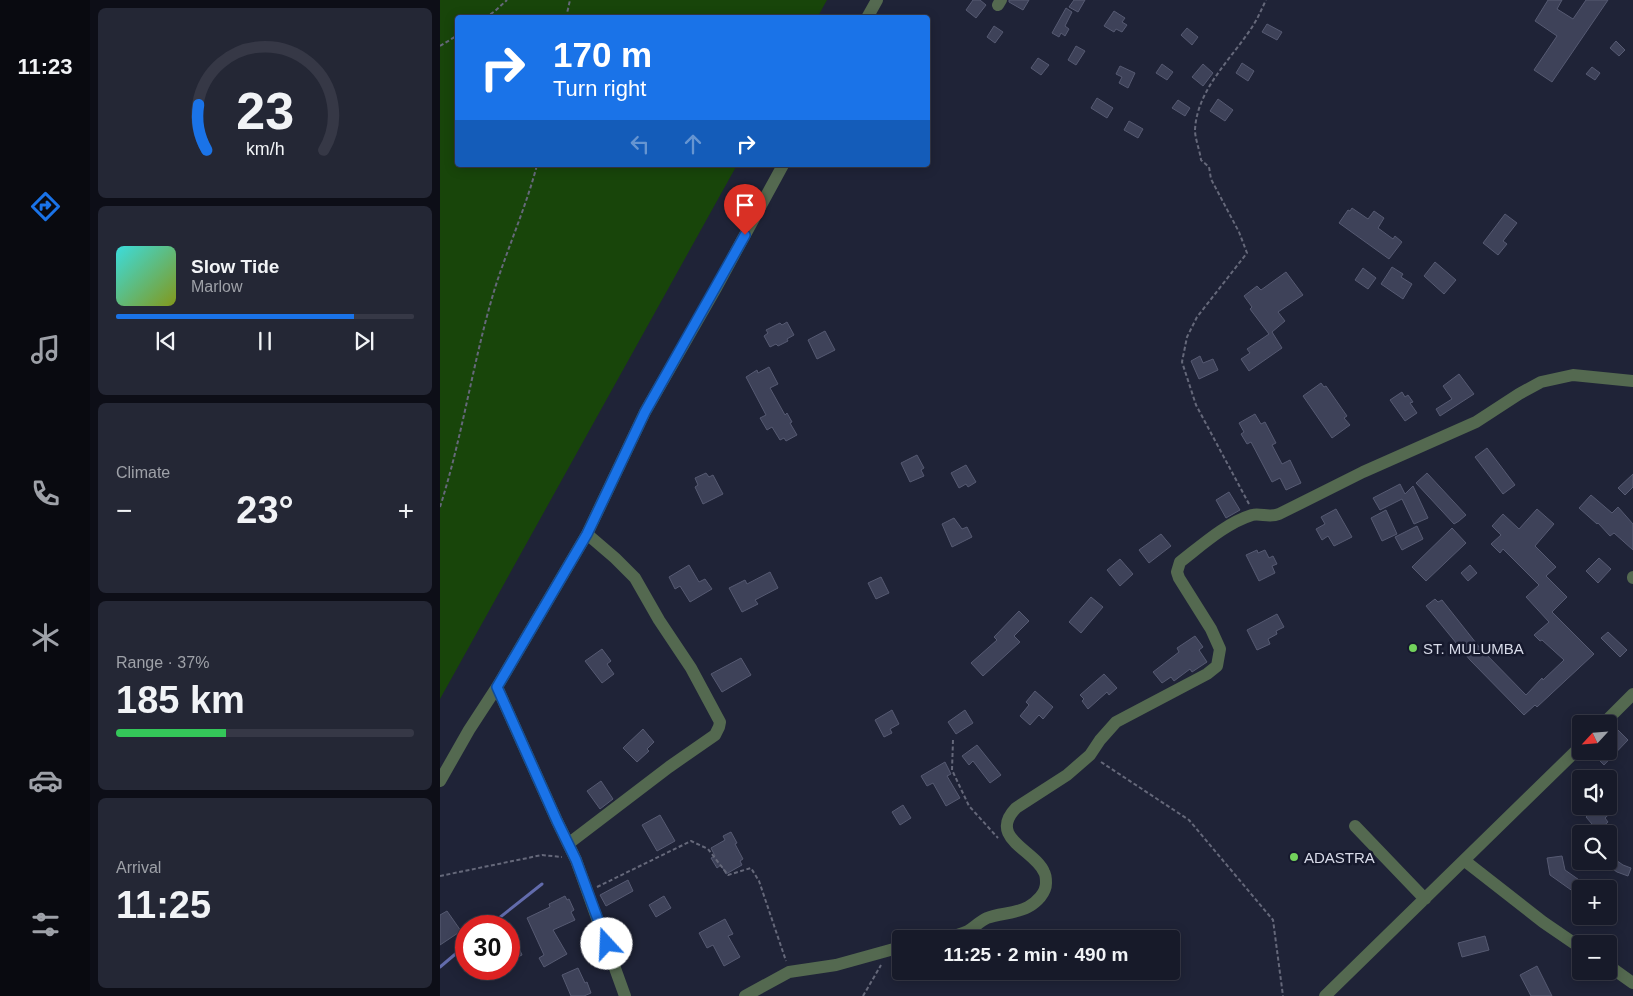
<!DOCTYPE html>
<html lang="en">
<head>
<meta charset="utf-8">
<style>
	body { margin:0; font-family:Arial,sans-serif; background:#242735; color:#f1f3f6; height:100vh; display:flex; flex-direction:column; font-size:19px; white-space:nowrap }
	* { box-sizing:border-box; margin:0 }
	p { font-size:16px; color:#9ea1a8 }
	.icon { flex:none; width:28px; height:28px; fill:none; stroke:currentColor; stroke-width:2; stroke-linecap:round; stroke-linejoin:round }
	.map { position:relative; flex:1; overflow:hidden }
	.panel { display:flex; flex-direction:column; gap:8px; padding:8px; background:#0d0e17; width:350px }
	.panel>* { flex:none }
	.guide { position:absolute; left:15px; top:15px; width:475px; height:152px; border-radius:5px; box-shadow:0 2px 12px #0003,0 0 0 1px #363846; background:#1a73e8; color:#fff; overflow:hidden }
	.needle { width:32px; rotate:244deg }
	.fabs { position:absolute; left:1132px; top:715px; display:grid; gap:10px }
	.fabs a { display:grid; place-items:center; width:45px; height:45px; border-radius:5px; background:#171a29; box-shadow:0 2px 12px #0003,0 0 0 1px #363846; font-size:25px }
	.speed { position:absolute; left:15px; top:915px; display:flex; gap:10px; font-size:25px; font-weight:700; text-align:center }
	.speed>* { display:grid; place-content:center; width:65px; height:65px; border-radius:50%; background:#171a29; box-shadow:0 2px 12px #0003,0 0 0 1px #363846; line-height:1 }
	.speed .limit { border:8px solid #d22; background:#fff; color:#111 }
	.pin { position:absolute; display:grid; place-items:center; width:42px; height:42px; color:#fff; margin:-51px -21px; border-radius:50% 50% 50% 0; rotate:-45deg; box-shadow:0 0 5px #0007 }
	.pin .icon { rotate:45deg }
	.me { position:absolute; width:55px; margin:-28px; rotate:340deg; stroke-linejoin:round; filter:drop-shadow(0 0 4px #0008) }
	.turn { display:flex; align-items:center; gap:18px; height:105px; padding:0 15px; font-size:22px }
	.turn .icon { width:65px; height:65px; stroke-width:2.5 }
	.turn b { display:block; font-size:35px; line-height:42px }
	.lanes { display:flex; align-items:center; height:48px; padding:0 15px; background:#0003; justify-content:center; gap:25px; direction:ltr }
	.lanes .off { opacity:.35 }
	.big { font-size:38px; font-weight:700; line-height:1.1 }
	.panel .tile { flex:1; display:flex; flex-direction:column; justify-content:center; gap:8px; min-width:0; padding:0 18px; border-radius:8px; background:#242735 }
	.panel .dial { align-items:center; gap:0 }
	.dial svg { height:130px; overflow:visible; fill:none; stroke:#363846; stroke-width:7; stroke-linecap:round; text-anchor:middle }
	.dial text { fill:#f1f3f6; stroke:none }
	.song { display:flex; align-items:center; gap:15px }
	.cover { width:60px; height:60px; border-radius:8px; background:linear-gradient(135deg,hsl(180 70% 55%),hsl(70 70% 35%)) }
	.played { height:5px; border-radius:2px; background:linear-gradient(90deg,#1a73e8 80%,#363846 80%) }
	.keys { display:flex; justify-content:space-around; direction:ltr }
	.heat { display:flex; justify-content:space-between; align-items:center; font-size:28px; direction:ltr }
	.charge { height:8px; border-radius:4px; background:linear-gradient(90deg,#34c759 37%,#363846 0) }
	.trip { position:absolute; left:452px; top:930px; width:288px; height:50px; border-radius:5px; background:#171a29; box-shadow:0 2px 12px #0003,0 0 0 1px #363846; font-weight:700; line-height:50px; text-align:center }
	main { display:flex; flex:1; min-height:0 }
	.menu { display:flex; flex-direction:column; width:90px; justify-content:space-around; align-items:center; background:#090a10; color:#9ea1a8 }
	.menu .icon { width:35px; height:35px }
	.menu .selected { color:#1a73e8 }
	.menu b { font-size:22px; color:#f1f3f6 }
	.map>svg:first-child { display:block }
	.green { fill:#18450a }
	.lines { fill:none; stroke-linecap:round; stroke-linejoin:round }
	.stream { stroke:#626bac; stroke-width:3 }
	.building { fill:#3e4259; stroke:#565a72 }
	.path { stroke:#65687a; stroke-width:2; stroke-dasharray:4 2.5; stroke-linecap:butt }
	.street { stroke:#546950; stroke-width:12 }
	.route-casing { stroke:#114b97; stroke-width:12 }
	.route { stroke:#1a73e8; stroke-width:9 }
	.poi-dot { fill:#73d25c; stroke:#16192d; stroke-width:2 }
	.labels { text-anchor:middle; dominant-baseline:central; stroke-width:5; stroke-linejoin:round; paint-order:stroke }
	.poi-label { font-size:15px; fill:#d8dbe9; stroke:#16192d; text-anchor:start }
</style>
</head>
<body>
<main>
<nav class="menu">
<b>11:23</b>
<svg class="icon selected" aria-label="directions" viewBox="0 0 24 24"><path d="M12 3l9 9-9 9-9-9zM9 14v-3h6M13 9l2 2-2 2"/></svg>
<svg class="icon" aria-label="music" viewBox="0 0 24 24"><path d="M9 18V5l10-2v13"/><circle cx="6" cy="18" r="3"/><circle cx="16" cy="16" r="3"/></svg>
<svg class="icon" aria-label="phone" viewBox="0 0 24 24"><path d="M5 4h4l2 5-3 2q2 4 5 5l2-3 5 2v4C11 20 4 13 5 4z"/></svg>
<svg class="icon" aria-label="climate" viewBox="0 0 24 24"><path d="M12 3v18M4 7l16 10M4 17L20 7"/></svg>
<svg class="icon" aria-label="car" viewBox="0 0 24 24"><path d="M5 17H2v-5l4-1 3-4h7l3 4 3 1v5h-3M9 17h6M6 11h13"/><circle cx="7" cy="17" r="2"/><circle cx="17" cy="17" r="2"/></svg>
<svg class="icon" aria-label="filters" viewBox="0 0 24 24"><path d="M4 7h16M4 17h16"/><circle cx="9" cy="7" r="2"/><circle cx="15" cy="17" r="2"/></svg>
</nav>
<section class="panel">
<div class="tile dial"><svg viewBox="0 0 100 80">
<path d="M14 69A42 42 0 1 1 86 69"/>
<path d="M14 69A42 42 0 0 1 9 41" stroke="#1a73e8"/>
<text x="50" y="56" font-size="32" font-weight="700">23</text>
<text x="50" y="72" font-size="11">km/h</text>
</svg></div>
<div class="tile">
<div class="song"><i class="cover"></i><div><b>Slow Tide</b><p>Marlow</p></div></div>
<div class="played"></div>
<div class="keys"><svg class="icon" aria-label="previous" viewBox="0 0 24 24"><path d="M18 5L8 12l10 7zM5 5v14"/></svg><svg class="icon" aria-label="pause" viewBox="0 0 24 24"><path d="M8 5v14M16 5v14"/></svg><svg class="icon" aria-label="next" viewBox="0 0 24 24"><path d="M6 5l10 7-10 7zM19 5v14"/></svg></div>
</div>
<div class="tile"><p>Climate</p>
<div class="heat"><a>−</a><b class="big">23°</b><a>+</a></div>
</div>
<div class="tile"><p>Range · 37%</p><b class="big">185 km</b><div class="charge"></div></div>
<div class="tile"><p>Arrival</p><b class="big">11:25</b></div>
</section>
<div class="map">
<svg width="1193" height="996" viewBox="0 0 1193 996">
	<rect width="100%" height="100%" fill="#1f2337"/>
	<path class="green" d="M0,0H387L377,18H18V165H297L0,699Z"/>
	<g class="lines">
		<path class="stream" d="M49,926L102,884
			M0,967L26,945"/>
	</g>
	<path class="building" d="M533,0H540L546,5L536,18L526,10Z
		M569,0H589L583,10L569,2Z
		M634,0H645L638,12L629,7Z
		M1108,0H1122L1117,9L1133,19L1146,0H1168L1112,82L1094,70L1117,36L1095,21Z
		M626,8L632,12L625,26L629,29L625,36L621,33L619,37L612,33Z
		M674,11L685,18L682,22L687,25L682,32L676,29L674,32L664,26Z
		M827,24L842,32L837,40L822,32Z
		M554,26L563,32L555,43L547,37Z
		M747,28L758,37L752,45L741,35Z
		M1176,41L1185,50L1179,56L1170,48Z
		M636,46L645,51L636,65L628,60Z
		M598,58L609,65L601,75L591,68Z
		M802,63L814,71L808,81L796,73Z
		M722,64L733,72L727,80L716,73Z
		M763,64L773,73L763,86L752,77Z
		M680,66L695,73L688,88L679,83L682,77L676,74Z
		M1152,67L1160,73L1155,80L1146,74Z
		M657,98L673,108L667,118L651,108Z
		M778,99L793,110L785,121L770,111Z
		M738,100L750,108L745,116L732,108Z
		M689,121L703,129L698,138L684,130Z
		M912,208L928,219L934,211L944,218L938,228L953,239L955,236L962,242L949,259L899,223L908,210L910,211Z
		M1065,214L1077,223L1063,241L1067,244L1058,255L1043,243Z
		M995,262L1016,280L1004,294L984,276Z
		M952,267L963,274L961,277L972,284L963,299L941,284Z
		M923,268L936,278L928,289L915,280Z
		M846,272L863,295L838,312L845,321L832,332L842,348L809,371L801,359L810,353L807,349L829,334L810,309L812,307L804,296L817,286L821,290Z
		M347,322L354,335L347,339L348,341L338,346L336,344L330,347L324,336L328,333L326,330L340,323L342,325Z
		M385,331L395,350L377,359L368,340Z
		M760,356L763,363L773,359L778,370L759,379L751,361Z
		M329,367L338,384L330,388L345,415L347,413L352,422L350,423L357,435L346,441L344,438L340,440L332,427L327,430L320,418L326,415L306,377L317,370L318,373Z
		M1019,374L1034,394L1000,416L996,409L1012,399L1003,386Z
		M881,383L884,387L886,386L907,416L904,418L910,425L892,438L863,396Z
		M962,392L965,397L968,395L973,402L970,403L977,413L965,421L950,400Z
		M815,414L821,424L825,422L836,443L832,445L842,464L850,460L861,483L846,490L840,478L832,482L811,442L807,444L801,434L804,432L799,423Z
		M1047,448L1075,485L1063,494L1035,457Z
		M477,455L484,468L481,470L484,476L470,482L461,463Z
		M526,465L536,482L528,487L526,484L519,488L511,473Z
		M266,473L269,477L273,475L283,494L263,504L255,487L258,485L255,478Z
		M987,473L1026,515L1019,521L1014,524L976,483Z
		M1193,474V487L1185,495L1178,488Z
		M960,484L965,494L973,486L988,518L974,524L962,499L940,510L933,498Z
		M789,492L800,510L786,518L776,500Z
		M1151,495L1172,513L1178,507L1193,524V550L1174,533L1170,536L1158,523L1157,524L1139,508Z
		M896,509L912,537L894,546L888,536L882,540L876,529L885,524L881,517Z
		M1097,509L1114,524L1095,546L1116,567L1106,576L1127,597L1112,612L1154,654L1097,707L1095,705L1084,715L1030,660L986,606L995,599L998,602L1002,600L1040,648L1086,695L1102,678L1103,680L1124,660L1102,640L1100,641L1094,635L1109,622L1086,597L1099,585L1063,549L1060,553L1051,544L1061,535L1052,526L1063,514L1079,529Z
		M946,510L957,534L942,541L931,518Z
		M514,518L522,529L527,527L532,537L512,547L502,524Z
		M977,526L983,539L962,550L955,537Z
		M1012,528L1026,543L986,581L972,567Z
		M721,534L731,546L709,563L699,550Z
		M817,550L818,553L825,550L829,558L833,556L837,564L832,566L835,573L819,581L806,555Z
		M1159,558L1171,569L1158,583L1146,571Z
		M680,559L693,574L680,586L667,570Z
		M249,565L259,582L265,579L272,589L250,602L240,586L235,589L229,577Z
		M1030,565L1037,573L1028,581L1021,573Z
		M330,572L338,588L315,600L318,604L302,612L289,588L305,580L307,584Z
		M441,577L449,593L436,599L428,583Z
		M651,597L663,607L641,633L629,622Z
		M579,611L589,621L574,636L580,642L543,676L531,663L557,640L554,637Z
		M837,614L844,627L836,631L837,634L828,639L830,644L817,650L807,630Z
		M1168,632L1187,650L1180,657L1161,638Z
		M755,636L763,647L759,650L767,662L752,672L750,669L734,681L731,677L722,683L713,672L739,652L737,648Z
		M162,649L171,661L167,664L174,674L162,683L145,661Z
		M301,658L311,675L282,692L271,674Z
		M664,674L677,688L669,695L667,692L648,709L642,701L644,699L640,695Z
		M595,691L613,707L603,719L599,715L590,725L580,716L589,705L586,702Z
		M452,710L459,724L450,729L452,733L444,737L435,720Z
		M525,710L533,723L516,734L508,722Z
		M1174,726L1188,740L1164,765L1150,751H1169V731Z
		M203,729L214,742L207,749L209,751L197,762L183,748Z
		M537,745L561,775L550,783L533,761L529,765L522,756Z
		M505,762L511,774L507,776L520,798L506,806L493,783L487,786L481,776Z
		M161,781L173,799L160,809L147,791Z
		M463,805L471,818L460,825L452,812Z
		M1157,806H1178L1165,818L1168,822L1158,831L1146,817Z
		M220,815L235,841L217,851L202,825Z
		M291,832L297,843L295,844L303,859L300,861L302,865L286,874L281,865L277,868L271,858L275,856L271,848L285,840L283,836Z
		M1122,856L1125,870L1152,889H1141V897L1110,875L1107,858Z
		M1173,858L1183,865L1191,868L1188,876L1177,872L1167,865Z
		M188,880L193,891L166,906L160,895Z
		M125,896L127,900L129,899L134,910L131,912L135,920L113,930L127,954L104,967L99,958L104,955L87,918L110,907L109,904Z
		M224,896L231,908L216,917L209,905Z
		M7,911L21,931L0,945V915Z
		M285,919L293,934L288,936L300,957L284,966L273,945L267,948L259,933Z
		M69,926L82,955L69,961Z
		M1045,936L1049,950L1022,957L1018,943Z
		M1097,966L1112,996H1091L1080,975Z
		M138,968L145,983L147,982L151,993L144,996H131L122,975Z"/>
	<g class="lines">
		<path class="path" d="M45,18L55,11L67,0
			M126,18L130,0
			M0,46L18,35
			M809,504L756,405L742,362L747,337L757,317L807,253L799,232L771,179L769,167L761,160C760,151 755,139 755,130C757,88 793,58 814,24C819,16 822,8 826,0
			M0,507C23,435 33,360 55,288C68,247 86,207 97,165
			M513,740L512,770L529,806L558,838
			M661,762L749,820L833,920L843,996
			M0,876L102,855L122,857
			M157,887L251,841L268,849L288,875L311,868L319,881L346,961
			M423,996L441,965"/>
		<path class="street" d="M558,5L561,0
			M427,18L437,0
			M1193,578V577
			M57,687L117,821L136,860L185,996
			M1163,724L1193,694
			M0,781L29,730L57,687L147,534L205,412L276,288L343,165
			M915,826L985,899
			M128,844L229,767L275,735L279,727L280,722L251,668L219,620L195,578L175,558L147,534
			M1025,861L1103,922L1141,948
			M494,939C505,937 519,936 528,931C535,927 540,921 547,918C560,913 575,914 588,907C597,902 606,893 606,883C606,880 606,875 604,872C595,850 547,838 576,808L627,775L650,755L660,740L676,722L767,674L777,666L780,649L771,629L739,578L737,572L740,562C762,545 786,523 812,515C821,513 829,518 839,514L923,472L1036,422L1079,394L1101,382L1133,375L1193,381
			M1169,966L1193,983
			M305,996L349,972L396,965L461,947
			M885,996L1141,746"/>
	</g>
	<g class="lines">
		<g class="route-casing">
			<path id="route" d="M167,944L136,860L117,821L57,687L147,534L205,412L305,235"/>
		</g>
		<use href="#route" class="route"/>
	</g>
	<g class="poi-dot">
		<circle cx="973" cy="648" r="5"/>
		<circle cx="854" cy="857" r="5"/>
	</g>
	<g class="labels">
		<g class="poi-label">
			<text x="983" y="648">ST. MULUMBA</text>
			<text x="864" y="857">ADASTRA</text>
		</g>
	</g>
</svg>
<div class="fabs">
<a><svg class="needle" viewBox="-14 -14 28 28"><path d="M0-13l5 13h-10z" fill="#e53935"/><path d="M0 13l5-13h-10z" fill="#9ea1a8"/></svg></a>
<a><svg class="icon" aria-label="sound" viewBox="0 0 24 24"><path d="M4 9h4l5-4v14l-5-4H4zM17 9q2 3 0 6"/></svg></a>
<a><svg class="icon" aria-label="search" viewBox="0 0 24 24"><circle cx="10" cy="10" r="6"/><path d="M15 15l6 6"/></svg></a>
<a>+</a>
<a>−</a>
</div>
<div class="speed"><div class="limit">30</div></div>
<div class="pin" style="left:305px;top:235px;background:#d93025"><svg class="icon" aria-label="arrive" viewBox="0 0 24 24"><path d="M6 21V4h12l-3 4 3 4H6"/></svg></div>
<svg class="me" style="left:167px;top:944px" viewBox="-20 -20 40 40"><circle r="19" fill="#fff"/><path d="M0-13L10 11 0 6-10 11z" fill="#1a73e8"/></svg>
<div class="trip">11:25 · 2 min · 490 m</div>
<div class="guide">
<div class="turn"><svg class="icon" aria-label="right" viewBox="0 0 24 24"><path d="M7 20v-9h11M14 6l5 5-5 5"/></svg><div><b>170 m</b>Turn right</div></div>
<div class="lanes"><svg class="icon off" aria-label="left" viewBox="0 0 24 24"><path d="M17 20v-9H6M10 6l-5 5 5 5"/></svg><svg class="icon off" aria-label="ahead" viewBox="0 0 24 24"><path d="M12 20V5M6 11l6-6 6 6"/></svg><svg class="icon" aria-label="right" viewBox="0 0 24 24"><path d="M7 20v-9h11M14 6l5 5-5 5"/></svg></div>
</div>
</div>
</main>
</body>
</html>
